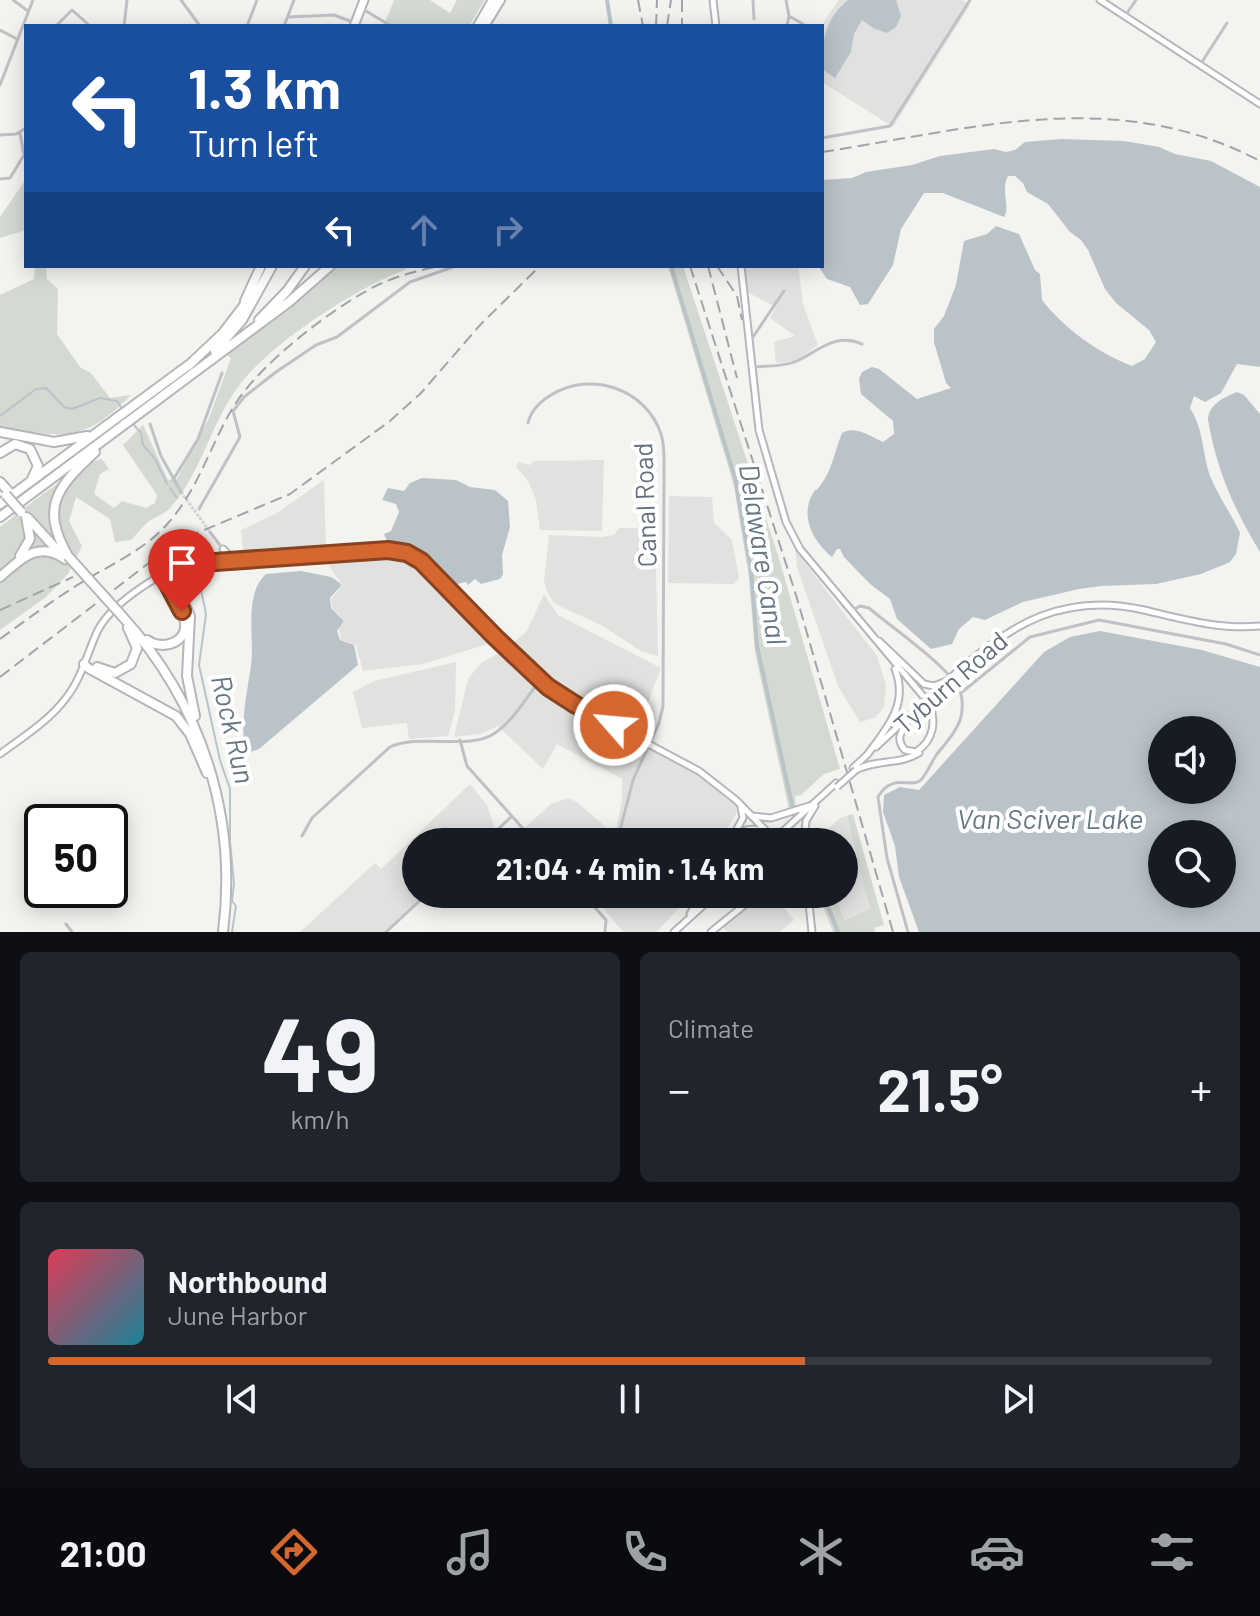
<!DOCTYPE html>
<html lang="en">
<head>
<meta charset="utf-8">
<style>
	body { margin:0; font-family:Barlow,sans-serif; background:#20242c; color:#f1f3f6; height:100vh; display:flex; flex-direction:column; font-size:30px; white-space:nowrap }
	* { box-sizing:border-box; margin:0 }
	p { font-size:26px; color:#9ea1a6 }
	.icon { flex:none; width:44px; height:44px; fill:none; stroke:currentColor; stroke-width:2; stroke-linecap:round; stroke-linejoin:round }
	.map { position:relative; height:932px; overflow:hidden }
	.sheet { display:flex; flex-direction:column; gap:20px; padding:20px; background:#0d0f14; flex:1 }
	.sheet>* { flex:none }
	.top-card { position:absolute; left:24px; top:24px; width:800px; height:244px; border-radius:0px; box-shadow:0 4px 20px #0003; background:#1a4fa0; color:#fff; overflow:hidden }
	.buttons { position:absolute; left:1148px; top:716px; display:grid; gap:16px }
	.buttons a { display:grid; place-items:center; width:88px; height:88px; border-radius:50%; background:#171b24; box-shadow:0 4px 20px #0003; font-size:40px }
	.speed { position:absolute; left:24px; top:804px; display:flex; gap:16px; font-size:40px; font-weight:700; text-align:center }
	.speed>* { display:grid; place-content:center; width:104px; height:104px; border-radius:50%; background:#171b24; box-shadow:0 4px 20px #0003; line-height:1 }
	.speed .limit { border:4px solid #111; border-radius:12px; background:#fff; color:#111 }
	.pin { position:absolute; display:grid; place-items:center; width:68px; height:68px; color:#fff; margin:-82px -34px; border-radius:50% 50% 50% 0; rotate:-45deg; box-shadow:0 0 8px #0007 }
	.pin .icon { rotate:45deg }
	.me { position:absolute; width:88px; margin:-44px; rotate:297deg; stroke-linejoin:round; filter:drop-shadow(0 0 6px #0008) }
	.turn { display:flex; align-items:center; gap:28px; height:168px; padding:0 32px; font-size:36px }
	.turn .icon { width:104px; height:104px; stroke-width:2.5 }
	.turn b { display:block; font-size:56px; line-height:68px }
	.lanes { display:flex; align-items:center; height:76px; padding:0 32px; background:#0003; justify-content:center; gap:40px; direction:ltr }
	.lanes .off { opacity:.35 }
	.big { font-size:60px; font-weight:700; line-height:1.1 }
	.sheet .card { flex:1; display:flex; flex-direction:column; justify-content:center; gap:12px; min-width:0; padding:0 28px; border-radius:12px; background:#20242c }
	.sheet .dial { align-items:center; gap:0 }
	.dial b { font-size:104px; line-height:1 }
	.song { display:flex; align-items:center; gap:24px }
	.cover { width:96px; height:96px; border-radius:12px; background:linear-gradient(135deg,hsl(350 70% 55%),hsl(190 70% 35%)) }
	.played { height:8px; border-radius:4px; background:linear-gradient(90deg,#d4662f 65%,#363941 65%) }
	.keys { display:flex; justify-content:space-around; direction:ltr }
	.heat { display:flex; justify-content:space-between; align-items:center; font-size:44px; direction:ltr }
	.sheet .tiles { flex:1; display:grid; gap:20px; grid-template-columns:1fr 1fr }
	.card:last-child { grid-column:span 2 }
	.trip { position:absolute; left:402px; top:828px; width:456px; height:80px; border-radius:40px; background:#171b24; box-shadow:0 4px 20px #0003; font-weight:700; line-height:80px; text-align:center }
	.tabs { display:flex; height:128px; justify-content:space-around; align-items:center; background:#090b0e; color:#9ea1a6 }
	.tabs .icon { width:56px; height:56px }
	.tabs .on { color:#d4662f }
	.tabs b { font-size:36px; color:#f1f3f6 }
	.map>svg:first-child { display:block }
	.built { fill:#e1e2e0 }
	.green { fill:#d4dad1 }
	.water { fill:#bac3c8; fill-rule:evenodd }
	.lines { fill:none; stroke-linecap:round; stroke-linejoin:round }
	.stream { stroke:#bac3c8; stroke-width:2 }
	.canal { stroke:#bac3c8; stroke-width:4 }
	.street-tunnel { stroke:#d0d2d4; stroke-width:3; stroke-dasharray:3 1.5; stroke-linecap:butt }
	.secondary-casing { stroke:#b4b7bc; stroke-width:9 }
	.primary-casing { stroke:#b3b6b9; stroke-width:11 }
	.highway-casing { stroke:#b4b6b9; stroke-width:12 }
	.street { stroke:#bfc2c5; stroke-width:3 }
	.secondary { stroke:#fff; stroke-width:5 }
	.primary { stroke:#fff; stroke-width:7 }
	.highway { stroke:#fff; stroke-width:8 }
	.rail { stroke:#a1a5aa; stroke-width:2; stroke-dasharray:12 6; stroke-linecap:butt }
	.secondary-bridge-casing { stroke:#b4b7bc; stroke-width:9; stroke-linecap:butt }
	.highway-bridge-casing { stroke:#b4b6b9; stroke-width:12; stroke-linecap:butt }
	.secondary-bridge { stroke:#fff; stroke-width:5 }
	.highway-bridge { stroke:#fff; stroke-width:8 }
	.route-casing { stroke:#8a421f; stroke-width:20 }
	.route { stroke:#d4662f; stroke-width:14 }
	.labels { text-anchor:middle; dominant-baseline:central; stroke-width:8; stroke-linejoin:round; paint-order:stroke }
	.street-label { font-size:26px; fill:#65707e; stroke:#fff }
	.water-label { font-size:28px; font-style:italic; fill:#657883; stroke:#fff }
</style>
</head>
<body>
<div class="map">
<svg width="1260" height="932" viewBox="0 0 1260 932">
	<rect width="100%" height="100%" fill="#f3f3f0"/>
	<path class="built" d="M839,0H962L970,5L893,127L822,82L821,26Z
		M744,266H798L803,304L818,345L795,361L776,363L774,342L795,336L770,318L776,307L747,292Z
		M604,460L602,531L540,530L536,500L528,481L516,467L518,462L531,465L533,461Z
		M324,480L326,551L244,556L241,530L277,513Z
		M669,496L712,497L714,523L732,540L739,578L734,584L668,583Z
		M619,528H655L658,656L641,651L601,625L555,604L548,594L544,581L549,535L602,537L614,535Z
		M795,550L877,656L886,685L884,707L875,718L860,722L838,686L797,567Z
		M389,554H406L416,562L494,642L423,664L363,671L356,645L341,640L339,627L345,621L332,608L331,599L341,587V583L323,558Z
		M544,594L558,615L661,668L636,734L566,695L510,645L527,631Z
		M504,650L544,688L570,706L676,761L710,783L736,805L737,812L720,842H531L521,831L551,804L568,798L577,802L615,835L622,800V779L557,744L543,769L498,726L480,734L454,737L468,679L481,663Z
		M456,662L455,711L448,736L409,739L407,723L362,728L353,692L374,681Z
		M470,784L487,805L495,828L480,842H416V894H426L386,932H300L375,863L381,869Z
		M847,816L871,909L843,920L835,894H844V842H822L828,829L840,818Z
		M578,894H691L657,932H623L593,896L585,902Z
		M761,894H773L794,920L780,932H727L722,926Z"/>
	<path class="green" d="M394,0H430L450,13L457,0H485L469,26H391L385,23Z
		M26,179V230L0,238V217Z
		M35,266H46L47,279L58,289L57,334L80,367L91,373L110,398L131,395C85,443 61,438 0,427V295L34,279Z
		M333,266H398L407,269C356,288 270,343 238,387C210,424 201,475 169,509C163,515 154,517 148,522C142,527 137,534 131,540L115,542L110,519L76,497L69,521L82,546L68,574L46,597L0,630V527C22,511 79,463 102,459L109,469L100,474L94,494L114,508L122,501L146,508L155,503L157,495L123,445L143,425L168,480L177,479L209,418L231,358L226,354C263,327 302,300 333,266Z
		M668,266H683L778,555L840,769L824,774L801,795L795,796L796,807L789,810L755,652L749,578L734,486Z
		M853,814L884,925L874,928L875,932H833L818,894H835L844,920L870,909L847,816Z"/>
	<path class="water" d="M848,0H896L901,16L896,27L887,33L873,28L862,20L854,34L851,52L835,78L822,69C822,42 825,18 848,0Z
		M1061,139L1124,141L1159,147L1175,154L1211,161L1260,187V367L1237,364L1221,393L1205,402L1194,396L1190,408C1204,430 1202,452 1210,476C1218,496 1231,513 1240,533L1236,554L1230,562L1201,574L1156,584L1101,586L1079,589L1023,602L985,620L973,617L959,629L952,644L931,649L897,619L890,599L870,584L844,557L840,549H837L832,557C814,542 800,518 812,495C818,484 813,495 820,486C832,471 835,450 842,433C855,425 870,436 883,442L894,434L893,421L861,394L859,379L862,372L872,367L879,369L917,399L951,388L946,383L934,342V329L944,316L956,285L964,241L987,234L996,226L1019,234L1035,270L1040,274L1042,300C1065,329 1098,353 1132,366L1145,359L1156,342L1149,330L1116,303L1105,289L1088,250L1081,240L1070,232L1048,204L1027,192L1023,183L1015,176H1008C1000,192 1011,206 1004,217L943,193H924L901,229L893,265L868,304L860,305L850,287L827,279L818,266H822V180L852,178L866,172L912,165L940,156L994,149L1006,152L1015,150L1025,142Z
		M1237,392L1244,395L1260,414V552C1233,507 1217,471 1208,420C1208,405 1224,397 1237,392Z
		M422,478L456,480L470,487L495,490L508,501L510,527L502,555L503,574L500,579L481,584L475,579L468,585L466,582L453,585L418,551L387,541L384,534L391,531L399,512L396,504L382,500L388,488L404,491L410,483Z
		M301,571L331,577L340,583L341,586L330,598L331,608L344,621L337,631L340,640L354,645L358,665L259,749L247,753C238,730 248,689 251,665C255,638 243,595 266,574Z
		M1100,631L1202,650L1260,667V932H919L899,877L895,846L883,812L884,795L900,787L919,790L1044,652L1070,637ZM1222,730V790H1162V730ZM1222,834V894H1162V834Z"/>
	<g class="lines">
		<path class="stream" d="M0,416L36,389L46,388L64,407L72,409L100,398L117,401L122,409
			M133,424L141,433L143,445L155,459L167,484
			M170,488L177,498
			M196,560L197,537
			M196,566L206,614L199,665L220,760L230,789V842L234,883L232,901L236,906L232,932"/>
		<path class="canal" d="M607,0L611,26
			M671,266L735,478L751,570L757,646L792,805
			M823,894L838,932"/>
		<path class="street-tunnel" d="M181,492L210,532"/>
		<g class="secondary-casing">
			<path id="secondary" d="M713,0L716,26
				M1100,0L1260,104
				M741,266L759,430L786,522L800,549L928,702C937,721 934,740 916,752L905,750C896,740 900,733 907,723
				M223,549L233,559
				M879,641L924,684L934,686L947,681
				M955,674C1011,623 1065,592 1144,610C1182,619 1220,630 1260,626
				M933,699L949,685
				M876,747L922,704
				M0,754C23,737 49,721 66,698C82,678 87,653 98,630C112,603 168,565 199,562L393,550L407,553L421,561L548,687L581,708L699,771L736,800L777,842
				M867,755C887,728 909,704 895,669
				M853,768L868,754
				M856,770C876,759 900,765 919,753
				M753,816L771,818L809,806
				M781,833L836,783
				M733,836L743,818L741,807
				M734,842C739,829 751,827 764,831
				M804,842L806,821L815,806
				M808,894L812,932
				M690,914L702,894
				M674,932L716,894
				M711,932L758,894"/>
		</g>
		<g class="primary-casing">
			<path id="primary" d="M354,26L364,0"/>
		</g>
		<g class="highway-casing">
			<path id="highway" d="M478,26L493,0
				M484,26L500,0
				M245,301L261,266
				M259,320L287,291L305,266
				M215,351L242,320L272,266
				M188,366L223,333L249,299
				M0,432L54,442L87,436
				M0,453L15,444L30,449L38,466L32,479
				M0,482L10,493
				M0,504L190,364
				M0,517L289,302L330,266
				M28,518L59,552
				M20,556L30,539L26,517
				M68,556C40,507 57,487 95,452
				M163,575L184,602L190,616L187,676L195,716
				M0,577C21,559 38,540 65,559
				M122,616C201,703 238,815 223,932
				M147,640C164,652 191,641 184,618C181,606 172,594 166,583
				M84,664L88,668L176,716L190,734L207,773
				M97,667L115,673L131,664L137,648L128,628"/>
		</g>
		<path class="street" d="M13,0L28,11
			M181,0L200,26
			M753,0L754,19
			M786,0L789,16L787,26
			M361,8L391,26
			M789,16L803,24
			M1125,16L1136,0
			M288,17L334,15L355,23
			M56,26L72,10L90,26
			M124,26L127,0
			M247,26L257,0
			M284,26L294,0
			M0,30L17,39
			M1200,65L1227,23
			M0,85L33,0
			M0,135L16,134L26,128
			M822,138L890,126L970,0
			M0,179L10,178L24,155L20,133
			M494,266V267
			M751,340L784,291
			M751,367C765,366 784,367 797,361C818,351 836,332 862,344
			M528,423C531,410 541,401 551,395C591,370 646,389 661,434C665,446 664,459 664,471L663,706L659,723L633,780L617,842
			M150,424L161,456L181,492
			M173,480L198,439L222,373
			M199,509L240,437L233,411L244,397L276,372L316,345L337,337L410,282L456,266
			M210,532L223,549
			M853,610L860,606L869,608C891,627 945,664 958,687C963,695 963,708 961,717C957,731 946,743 937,754C932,761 926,775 921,780C912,789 892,772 878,797L887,858L908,932
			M962,692L1030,637L1099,620L1226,644L1260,655
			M460,740L467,766L535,842
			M302,836L312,818L390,747C420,733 470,751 495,733C513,721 527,697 540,680
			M484,842L511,817
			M583,894L606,920L605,932
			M66,924L72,932
			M386,932L427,894"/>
		<use href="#secondary" class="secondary"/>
		<use href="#primary" class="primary"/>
		<use href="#highway" class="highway"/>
		<path class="rail" d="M638,0L643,26
			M682,0V26
			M656,26L657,0
			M667,26L671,0
			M822,152C973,129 1116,85 1260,161
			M690,266L796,595L893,932
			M708,266L737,378
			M717,266L737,296L742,320
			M0,610L73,577
			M0,639C26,620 52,601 79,584C109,565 146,550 169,522C199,488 211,443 234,406C259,364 338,303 382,283C401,275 420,270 440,266
			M0,677L158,556L197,533L290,494L390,421L421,393L481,324L540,266"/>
		<g class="secondary-bridge-casing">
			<path id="secondary-bridge" d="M947,681L955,674
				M949,685L957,677
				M922,704L931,696
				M925,707L933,699
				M837,787L856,770
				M771,842L781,833"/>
		</g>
		<g class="highway-bridge-casing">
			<path id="highway-bridge" d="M6,495L21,512
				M68,556L122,616"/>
		</g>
		<use href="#secondary-bridge" class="secondary-bridge"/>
		<use href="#highway-bridge" class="highway-bridge"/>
	</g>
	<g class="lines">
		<g class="route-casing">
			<path id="route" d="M182,611L163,575L186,564L388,550L407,553L421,561L495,637L548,687L576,705L614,725"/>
		</g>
		<use href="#route" class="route"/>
	</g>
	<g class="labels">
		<g class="street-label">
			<text transform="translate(644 505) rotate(-92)">Canal Road</text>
			<text transform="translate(950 682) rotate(-41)">Tyburn Road</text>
		</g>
		<g class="water-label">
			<text transform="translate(764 554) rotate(81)">Delaware Canal</text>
			<text transform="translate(234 729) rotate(77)">Rock Run</text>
			<text x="1050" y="818">Van Sciver Lake</text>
		</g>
	</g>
</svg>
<div class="buttons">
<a><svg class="icon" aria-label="sound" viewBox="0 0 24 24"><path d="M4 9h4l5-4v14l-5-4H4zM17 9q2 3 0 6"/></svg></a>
<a><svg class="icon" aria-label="search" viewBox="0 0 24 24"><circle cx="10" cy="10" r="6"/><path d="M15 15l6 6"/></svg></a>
</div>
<div class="speed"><div class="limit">50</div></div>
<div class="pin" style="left:182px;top:611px;background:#d93025"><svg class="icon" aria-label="arrive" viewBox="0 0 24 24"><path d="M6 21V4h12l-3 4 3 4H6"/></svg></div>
<svg class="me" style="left:614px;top:725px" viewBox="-20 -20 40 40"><circle r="17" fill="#d4662f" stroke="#fff" stroke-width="3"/><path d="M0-11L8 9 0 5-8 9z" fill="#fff"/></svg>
<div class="trip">21:04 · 4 min · 1.4 km</div>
<div class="top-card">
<div class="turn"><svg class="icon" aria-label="left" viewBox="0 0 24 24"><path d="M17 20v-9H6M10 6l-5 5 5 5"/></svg><div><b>1.3 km</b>Turn left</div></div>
<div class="lanes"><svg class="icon" aria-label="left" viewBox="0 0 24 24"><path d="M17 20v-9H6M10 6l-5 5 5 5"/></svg><svg class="icon off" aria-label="ahead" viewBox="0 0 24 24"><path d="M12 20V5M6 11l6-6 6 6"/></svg><svg class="icon off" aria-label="right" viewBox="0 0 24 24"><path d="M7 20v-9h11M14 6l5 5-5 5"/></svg></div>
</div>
</div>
<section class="sheet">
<div class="tiles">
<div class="card dial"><b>49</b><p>km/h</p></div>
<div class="card"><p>Climate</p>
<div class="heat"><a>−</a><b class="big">21.5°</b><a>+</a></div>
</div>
<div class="card">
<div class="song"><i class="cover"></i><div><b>Northbound</b><p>June Harbor</p></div></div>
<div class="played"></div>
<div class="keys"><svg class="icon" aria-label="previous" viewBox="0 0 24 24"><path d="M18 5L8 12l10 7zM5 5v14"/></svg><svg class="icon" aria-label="pause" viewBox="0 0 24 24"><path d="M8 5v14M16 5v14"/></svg><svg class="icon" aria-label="next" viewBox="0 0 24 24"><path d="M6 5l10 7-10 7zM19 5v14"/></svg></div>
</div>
</div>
</section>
<nav class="tabs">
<b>21:00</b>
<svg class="icon on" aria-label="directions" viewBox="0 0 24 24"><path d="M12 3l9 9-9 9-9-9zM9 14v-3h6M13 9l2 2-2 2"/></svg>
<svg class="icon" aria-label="music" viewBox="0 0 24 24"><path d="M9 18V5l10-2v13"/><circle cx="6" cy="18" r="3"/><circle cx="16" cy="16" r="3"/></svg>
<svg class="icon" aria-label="phone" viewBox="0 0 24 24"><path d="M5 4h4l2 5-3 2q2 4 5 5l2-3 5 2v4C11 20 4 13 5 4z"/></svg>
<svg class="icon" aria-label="climate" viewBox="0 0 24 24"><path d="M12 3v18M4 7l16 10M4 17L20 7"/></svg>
<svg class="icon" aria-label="car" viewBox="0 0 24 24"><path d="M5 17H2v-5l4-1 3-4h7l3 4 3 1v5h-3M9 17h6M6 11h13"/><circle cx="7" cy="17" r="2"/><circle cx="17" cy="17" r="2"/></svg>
<svg class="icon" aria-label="filters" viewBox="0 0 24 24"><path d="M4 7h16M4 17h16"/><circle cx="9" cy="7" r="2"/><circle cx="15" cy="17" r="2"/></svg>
</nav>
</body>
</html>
